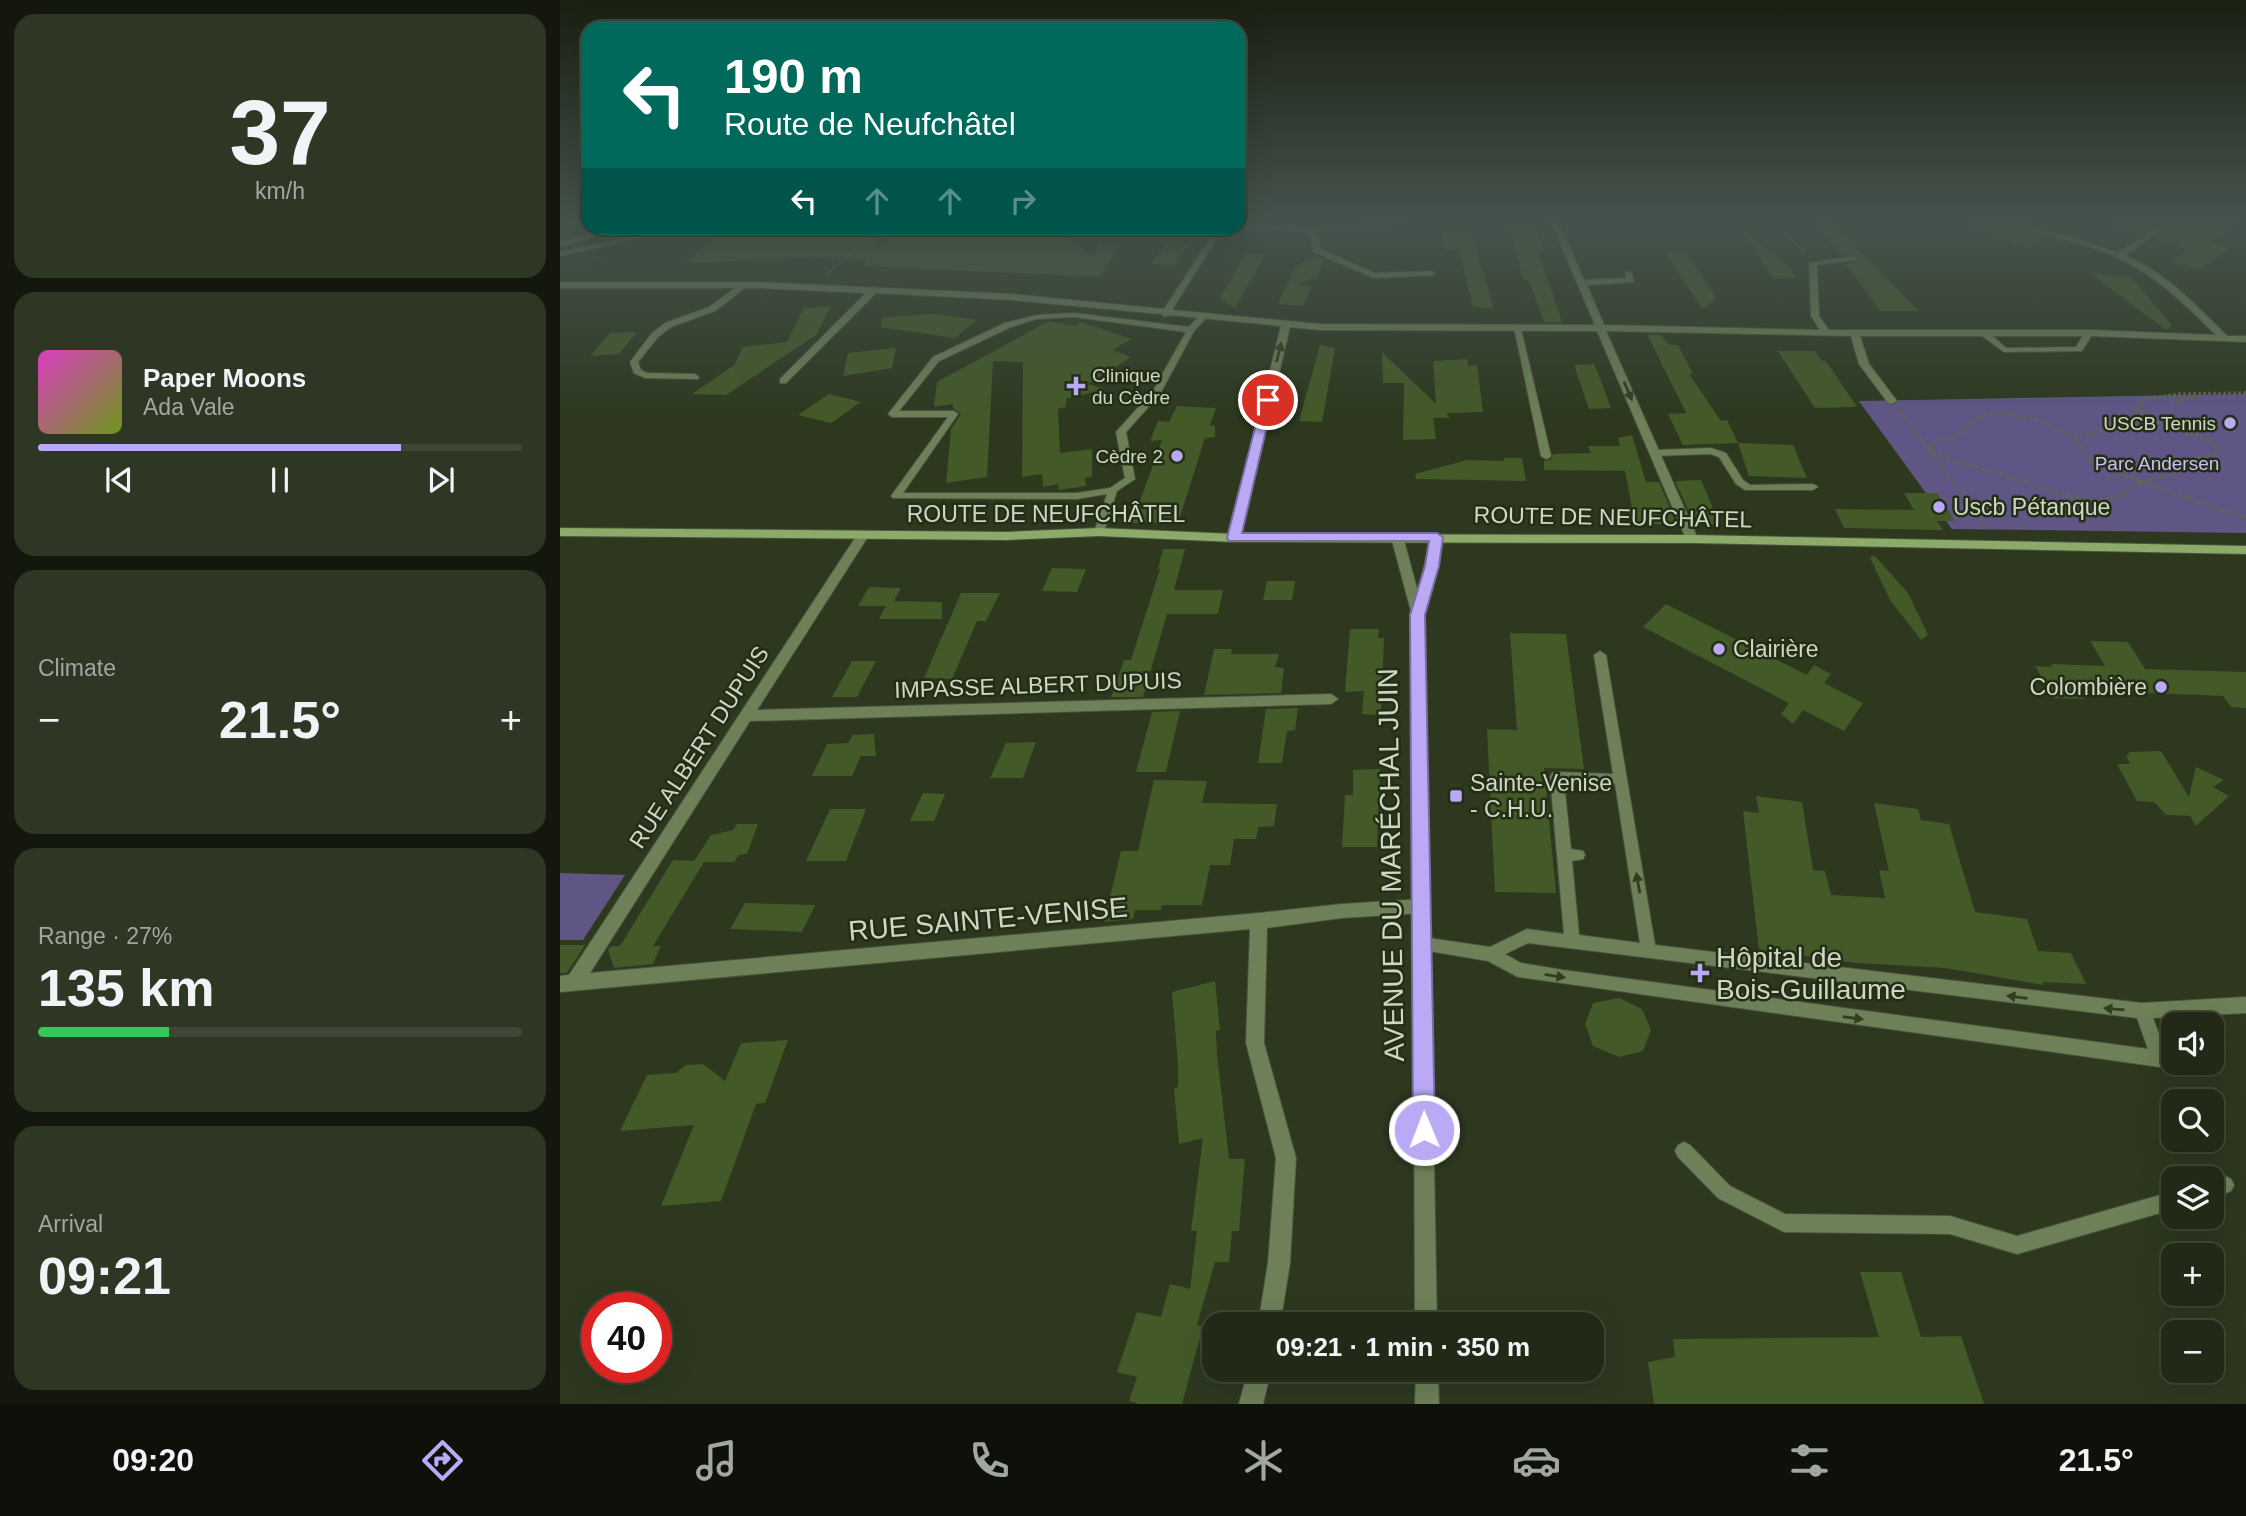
<!DOCTYPE html>
<html lang="en">
<head>
<meta charset="utf-8">
<style>
	body { margin:0; font-family:Arial,sans-serif; background:#2e3624; color:#f1f3f6; height:100vh; display:flex; flex-direction:column; font-size:26px; white-space:nowrap }
	* { box-sizing:border-box; margin:0 }
	p { font-size:23px; color:#a2a7a1 }
	.icon { flex:none; width:38px; height:38px; fill:none; stroke:currentColor; stroke-width:2; stroke-linecap:round; stroke-linejoin:round }
	.map { position:relative; flex:1; overflow:hidden }
	.details { display:flex; flex-direction:column; gap:14px; padding:14px; background:#13170d; width:560px }
	.details>* { flex:none }
	.guide { position:absolute; left:21px; top:21px; width:665px; height:214px; border-radius:21px; box-shadow:0 7px 28px #0002,0 0 0 2px #3f4636; background:#00695c; color:#fff; overflow:hidden }
	.tools { position:absolute; left:1601px; top:1012px; display:grid; gap:14px }
	.tools a { display:grid; place-items:center; width:63px; height:63px; border-radius:14px; background:#222a17; box-shadow:0 7px 28px #0002,0 0 0 2px #3f4636; font-size:35px }
	.speed { position:absolute; left:21px; top:1292px; display:flex; gap:14px; font-size:35px; font-weight:700; text-align:center }
	.speed>* { display:grid; place-content:center; width:91px; height:91px; border-radius:50%; background:#222a17; box-shadow:0 7px 28px #0002,0 0 0 2px #3f4636; line-height:1 }
	.speed .limit { border:10px solid #d22; background:#fff; color:#111 }
	.pin { position:absolute; display:grid; place-items:center; width:60px; height:60px; color:#fff; margin:-30px; border:4px solid #fff; border-radius:50%; box-shadow:0 2px 7px #0007 }
	.me { position:absolute; width:77px; margin:-38px; rotate:359deg; stroke-linejoin:round; filter:drop-shadow(0 0 5px #0008) }
	.turn { display:flex; align-items:center; gap:24px; height:147px; padding:0 28px; font-size:32px }
	.turn .icon { width:91px; height:91px; stroke-width:2.5 }
	.turn b { display:block; font-size:49px; line-height:60px }
	.lanes { display:flex; align-items:center; height:66px; padding:0 28px; background:#0003; justify-content:center; gap:35px; direction:ltr }
	.lanes .off { opacity:.35 }
	.big { font-size:52px; font-weight:800; line-height:1.1 }
	.details .card { flex:1; display:flex; flex-direction:column; justify-content:center; gap:10px; min-width:0; padding:0 24px; border-radius:21px; background:#2e3624 }
	.details .dial { align-items:center; gap:0 }
	.dial b { font-size:91px; line-height:1 }
	.song { display:flex; align-items:center; gap:21px }
	.cover { width:84px; height:84px; border-radius:10px; background:linear-gradient(135deg,hsl(310 70% 55%),hsl(80 70% 35%)) }
	.played { height:7px; border-radius:4px; background:linear-gradient(90deg,#baaaf6 75%,#3f4636 75%) }
	.keys { display:flex; justify-content:space-around; direction:ltr }
	.heat { display:flex; justify-content:space-between; align-items:center; font-size:38px; direction:ltr }
	.charge { height:10px; border-radius:5px; background:linear-gradient(90deg,#34c759 27%,#3f4636 0) }
	.trip { position:absolute; left:642px; top:1312px; width:402px; height:70px; border-radius:21px; background:#222a17; box-shadow:0 7px 28px #0002,0 0 0 2px #3f4636; font-weight:800; line-height:70px; text-align:center }
	.tabs { display:flex; height:112px; justify-content:space-around; align-items:center; background:#0e1109; color:#a2a7a1 }
	.tabs .icon { width:49px; height:49px }
	.tabs .active { color:#baaaf6 }
	.tabs b { font-size:32px; color:#f1f3f6 }
	main { display:flex; flex:1; min-height:0 }
	.map>svg:first-child { display:block }
	.green { fill:#605686 }
	.building { fill:#435928 }
	.lines { fill:none; stroke-linecap:round; stroke-linejoin:round }
	.service-casing { stroke:#4a543d; stroke-width:2 }
	.minor-casing { stroke:#4a543d; stroke-width:2 }
	.tertiary-casing { stroke:#4a543d; stroke-width:2 }
	.secondary-casing { stroke:#4a543d; stroke-width:2 }
	.path-far1 { stroke:#5e6852; stroke-width:2.5; stroke-dasharray:2 2; stroke-linecap:butt }
	.path { stroke:#5e6852; stroke-width:3.5; stroke-dasharray:2.5 2.5; stroke-linecap:butt }
	.service { fill:#6d8058; fill-rule:evenodd }
	.minor { fill:#6d8058; fill-rule:evenodd }
	.tertiary { fill:#6d8058; fill-rule:evenodd }
	.secondary { fill:#8caa6a; fill-rule:evenodd }
	.oneway { fill:#323e22 }
	.route { fill:#baaaf6; stroke:#796ea0; stroke-width:2 }
	.poi-dot { fill:#baaaf6; stroke:#232e15; stroke-width:2.5 }
	.labels { text-anchor:middle; dominant-baseline:central; stroke-width:5; stroke-linejoin:round; paint-order:stroke }
	.far-poi-label { font-size:19px; fill:#ced6c6; stroke:#232e15; text-anchor:end }
	.far-park-label { font-size:19px; fill:#cabffc; stroke:#232e15 }
	.poi-label { font-size:23px; fill:#ced6c6; stroke:#232e15; text-anchor:start }
	.street-label { font-size:23px; fill:#ced6c6; stroke:#232e15 }
	.near-street-label { font-size:28px; fill:#ced6c6; stroke:#232e15 }
	.near-poi-label { font-size:28px; fill:#ced6c6; stroke:#232e15; text-anchor:start }
</style>
</head>
<body>
<main>
<section class="details">
<div class="card dial"><b>37</b><p>km/h</p></div>
<div class="card">
<div class="song"><i class="cover"></i><div><b>Paper Moons</b><p>Ada Vale</p></div></div>
<div class="played"></div>
<div class="keys"><svg class="icon" aria-label="previous" viewBox="0 0 24 24"><path d="M18 5L8 12l10 7zM5 5v14"/></svg><svg class="icon" aria-label="pause" viewBox="0 0 24 24"><path d="M8 5v14M16 5v14"/></svg><svg class="icon" aria-label="next" viewBox="0 0 24 24"><path d="M6 5l10 7-10 7zM19 5v14"/></svg></div>
</div>
<div class="card"><p>Climate</p>
<div class="heat"><a>−</a><b class="big">21.5°</b><a>+</a></div>
</div>
<div class="card"><p>Range · 27%</p><b class="big">135 km</b><div class="charge"></div></div>
<div class="card"><p>Arrival</p><b class="big">09:21</b></div>
</section>
<div class="map">
<svg width="1686" height="1404" viewBox="0 0 1686 1404">
	<rect width="100%" height="100%" fill="#2d381f"/>
	<path class="green" d="M1686,394V533L1392,529L1299,401Z
		M0,873L65,875L23,940H0Z"/>
	<path class="building" d="M1255,222H1271L1359,311H1320L1286,264L1296,263L1299,257L1293,253L1280,255Z
		M1405,222H1447L1457,229L1485,238L1469,247L1404,225Z
		M1555,222H1600L1580,235L1555,227Z
		M1616,222H1680L1649,243L1670,249L1639,270L1611,261L1629,249L1594,239Z
		M948,224H975L984,251L978,252L1002,322H984L969,280H964Z
		M314,228L316,249L337,231L361,233L378,228L455,233L460,229L499,231L532,255L540,242L562,243L540,277L302,266L308,261L250,258L126,263L162,229Z
		M882,231H912L933,308L913,307L899,250H884Z
		M1185,232L1222,260L1237,278L1213,279Z
		M608,240L630,242L615,265L592,264Z
		M1104,252H1126L1157,299L1143,309Z
		M685,254L705,255L675,308L660,299Z
		M757,256L764,260L757,276L738,285L752,286L743,306L718,304L736,266Z
		M1531,274L1570,276L1612,325L1606,330Z
		M271,306L256,335L166,395L132,394L174,365L183,347L227,342L244,308Z
		M366,314H376L417,320L395,338L321,327L322,318Z
		M489,321L514,326L521,322L572,339L552,350L571,357L528,384L545,389L506,399V407L498,409L500,453L532,449V477L525,478L526,486L499,490L498,484L483,487L482,474L462,477L463,362L433,361L427,477L386,483L391,429L401,414L393,408V404L374,407L377,382Z
		M77,332L59,354L30,356L50,333Z
		M1087,334L1101,335L1109,345H1118L1133,374H1129L1161,421L1167,420L1178,443L1123,445L1108,414L1126,413Z
		M760,345L775,348L762,422L739,421Z
		M336,348L332,368L283,376L288,353Z
		M1218,351H1255L1262,361H1266L1297,407L1255,408Z
		M822,352L876,404L873,361L907,359L908,366L917,365L923,412L886,413L890,418H873L876,439L843,440L844,383H823Z
		M1034,364L1041,381L1051,408L1029,409L1014,365Z
		M269,394L301,402L271,423L238,415Z
		M617,406L656,408L650,425L655,426V437L645,438L618,523H572L602,440L590,441L598,421L609,422Z
		M1072,435L1086,482H1099L1115,520L1111,524H1071L1068,509L1072,507L1065,471L984,470V461L991,460L993,454L1031,453L1028,446H1060L1058,438Z
		M1178,443L1233,445L1247,478L1189,476Z
		M944,458H962L966,481L856,479L855,474L907,460L944,461Z
		M1141,480L1160,525H1144L1132,518L1115,481Z
		M1344,493H1377L1395,521H1377L1383,530L1284,528L1275,509L1354,510Z
		M603,549H625L614,590H663L658,614H607L583,697H551L564,660H571L600,569H598Z
		M1314,555L1348,593L1368,635L1361,640L1330,600L1310,558Z
		M492,568L526,569L517,592L482,591Z
		M707,581H735L732,600H703Z
		M309,587L341,588L334,601L382,602V619H319L326,606H298Z
		M401,593H440L426,621H417L392,679L364,678Z
		M1106,604L1247,675L1254,665L1271,674L1264,683L1303,703L1284,731L1243,710L1233,724L1221,714L1229,703L1083,627Z
		M790,629H819L818,638H824L821,715L802,714L804,691L785,692Z
		M950,633L1006,634L1024,769L984,768L996,893L935,892L927,729L957,730Z
		M1530,641L1568,642L1585,669L1686,672V708L1671,707L1663,696L1518,690L1524,699L1494,698L1475,666L1492,667L1491,664L1545,666Z
		M654,649H672L671,654H719L715,667L724,668L721,693L644,695Z
		M292,661H316L297,697H272Z
		M738,708L735,730L727,731L722,763H698L706,709Z
		M620,711L606,772H576L592,712Z
		M314,734L316,756H301L292,776H252L267,744L288,743L293,735Z
		M476,742L463,778H430L446,743Z
		M1601,751L1629,797L1636,767L1664,780L1653,787L1669,796L1636,826L1630,816L1606,815L1594,802L1577,801L1557,764H1570L1566,755H1570L1568,752Z
		M820,769L817,847H782L785,795H793V770Z
		M594,780L647,781L642,803L717,804L714,826L698,827L696,839H674L670,865H650L642,905H602L601,910H575L573,919L544,922L561,851H578Z
		M363,793L385,794L374,821H350Z
		M1196,796L1242,802L1253,870L1265,871L1271,895L1325,898L1319,870L1329,871L1314,803L1358,809L1361,820L1389,824L1415,912L1467,919L1478,951L1511,953L1526,984L1482,982L1484,985L1385,968L1296,963L1199,950L1183,811L1199,813Z
		M270,809H306L286,861H246Z
		M177,824H198L187,854L179,855L174,862H144L93,946H101L93,964L54,968L48,950L51,946H60L113,860L134,861L151,835L173,830Z
		M185,903L255,905L242,932L170,929Z
		M0,945H25L7,973H0Z
		M655,981L660,1030L656,1031L657,1054L669,1159H685L679,1231H672L669,1262H655L637,1325L643,1327L622,1404H579L569,1401L577,1377L557,1372L577,1312L601,1317L610,1284L630,1289L637,1231H631L643,1138L619,1144L614,1089L618,1087V1064L612,992Z
		M1059,998L1082,1009L1091,1030L1083,1051L1059,1057L1033,1046L1025,1024L1033,1003Z
		M228,1040L205,1103L196,1104L161,1201L101,1206L134,1125L60,1131L87,1075L116,1073L126,1065L143,1064L165,1081L181,1043Z
		M1300,1272H1341L1361,1337L1401,1336L1424,1404H1094L1088,1362L1115,1357L1113,1339L1319,1337Z"/>
	<g class="lines">
		<g class="service-casing">
			<path id="service" d="M58,228H67L0,246V242Z
				M182,283L189,285L155,311L111,327L98,337L78,362L81,370L87,373L135,374L139,377L138,379L85,378L74,373L70,362L92,333L105,323L149,307Z
				M514,313L629,327L639,316L646,318L634,331L600,394L566,432L575,479L557,491L543,534L539,535L534,532L547,494L517,499L333,498L331,496L388,417H332L328,414L373,357L445,323L477,315ZM514,317L626,332L593,391L556,432L565,478L550,488L517,493H343L398,414L394,411H339L379,361L451,327L477,319Z
				M954,327L961,329L991,456L989,458L986,459L981,456Z
				M1421,331H1427L1446,348L1516,347L1526,331L1533,333L1522,351H1519L1444,352L1421,335Z
				M1151,448L1166,453L1183,480L1190,485L1253,484L1258,487L1253,490H1185L1176,484L1159,457L1150,454L1095,456L1090,453L1095,450Z
				M1040,651L1046,655L1095,945L1582,1003L1686,997V1013L1593,1018L1608,1059L1606,1065L1600,1067L958,977L928,961L857,949L854,944L857,939L862,937L930,947L967,929L1004,934L990,777L992,773L997,772L1053,774L1034,655ZM1004,782L1055,784L1080,943L1019,935L1012,861L1023,859L1025,855L1023,851L1011,849ZM968,943L1577,1018L1588,1049L1003,970L961,963L945,954Z
				M1124,1142L1130,1145L1170,1186L1225,1214L1390,1216L1457,1236L1614,1191V1209L1457,1254L1390,1234L1224,1232L1158,1198L1118,1157L1115,1151L1118,1145Z
				M1665,1176L1671,1179L1674,1185L1671,1191L1652,1198V1180Z"/>
		</g>
		<g class="minor-casing">
			<path id="minor" d="M815,222H841L837,224L758,232L760,249L815,273L871,271L875,273L874,275L814,278L753,252L750,232L676,228H679V225L754,228Z
				M991,222H999L1024,280L1066,278L1065,271L1072,273L1074,282L1027,285L1044,325L1260,330L1251,316L1249,263L1293,256L1297,258L1296,260L1257,265L1259,316L1269,330H1532L1656,335C1615,294 1584,264 1527,246C1503,238 1471,235 1449,222H1460L1558,252L1605,222H1614L1565,255C1606,273 1635,304 1667,336H1686V342L1532,336H1300L1309,364L1337,401L1332,404L1328,403L1299,364L1291,336L1046,331L1138,539L1132,543L1126,539L1037,331L760,330L730,327L680,538L674,542L668,538L721,326L609,315L605,317L601,314L452,300L316,293L226,383H220V379L306,293L198,288H0V282H198L452,294L604,309L657,228H663L612,310L760,324L1035,325Z
				M303,531L309,535L197,710L771,694L778,699L771,704L190,721L30,973L699,913L782,904L862,899L868,901L870,906L868,911L862,913L782,918L707,928L704,1043L736,1158L730,1263L720,1325H698L708,1263L716,1158L686,1043L690,929L0,992V976L9,975L297,535Z
				M688,1370H711L703,1404H679Z"/>
		</g>
		<g class="tertiary-casing">
			<path id="tertiary" d="M112,228H124L0,256V252Z
				M837,533L843,537L858,592L871,537L877,533L883,537L878,566L864,614L877,1325H855L852,615L831,537Z
				M856,1370H878L879,1404H855Z"/>
		</g>
		<g class="secondary-casing">
			<path id="secondary" d="M0,528L447,532L539,528L674,534L1132,535L1686,546V554L1132,543L674,542L539,536L447,540L0,536Z"/>
		</g>
		<path class="path-far1" d="M1217,222L1245,254
			M266,274L322,228"/>
		<path class="path" d="M1611,401L1636,397L1633,394
			M1339,410L1428,530
			M1440,413L1479,420L1515,438L1529,460L1581,482L1563,495L1534,501L1496,493L1440,473L1390,460L1368,449C1377,440 1382,441 1394,436C1416,426 1408,417 1440,413Z
			M1515,438L1571,422L1578,417L1576,408
			M1581,482L1686,518
			M1581,482L1619,473L1630,460L1655,454L1660,448C1633,428 1604,432 1576,407L1583,399L1621,394L1686,393"/>
		<use href="#service" class="service"/>
		<use href="#minor" class="minor"/>
		<use href="#tertiary" class="tertiary"/>
		<use href="#secondary" class="secondary"/>
	</g>
	<defs><path id="oneway-solid" d="M-6-.8H1V-3.2L6.5 0L1 3.2V.8H-6Z" transform="scale(1.75)"/></defs>
	<g class="oneway">
		<use href="#oneway-solid" transform="translate(719 352) rotate(-76)"/>
		<use href="#oneway-solid" transform="translate(1068 391) rotate(67)"/>
		<use href="#oneway-solid" transform="translate(1078 883) rotate(-100)"/>
		<use href="#oneway-solid" transform="translate(995 976) rotate(9)"/>
		<use href="#oneway-solid" transform="translate(1457 997) rotate(-173)"/>
		<use href="#oneway-solid" transform="translate(1554 1009) rotate(-175)"/>
		<use href="#oneway-solid" transform="translate(1293 1018) rotate(8)"/>
	</g>
	<linearGradient id="sky" x2="0" y2="1"><stop stop-color="#191f11"/><stop offset="0.53" stop-color="#46534d"/><stop offset="1" stop-color="#46534d" stop-opacity="0"/></linearGradient>
	<rect width="1686" height="418" fill="url(#sky)"/>
	<path class="route" d="M708,396L713,400L682,533H877L883,537L879,566L865,615L875,1130L872,1138L864,1141L856,1138L853,1130L850,615L865,566L869,541H669L667,538L702,400Z"/>
	<g class="poi-dot">
		<path d="M512.5 375.5h7v7h7v7h-7v7h-7v-7h-7v-7h7z"/>
		<circle cx="1670" cy="423" r="7"/>
		<circle cx="617" cy="456" r="7"/>
		<circle cx="1379" cy="507" r="7"/>
		<circle cx="1159" cy="649" r="7"/>
		<circle cx="1601" cy="687" r="7"/>
		<rect x="889" y="789" width="14" height="14" rx="3.5"/>
		<path d="M1136.5 962.5h7v7h7v7h-7v7h-7v-7h-7v-7h7z"/>
	</g>
	<g class="labels">
		<g class="far-poi-label">
			<text x="532" y="375" text-anchor="start">Clinique<tspan x="532" dy="22">du Cèdre</tspan></text>
			<text x="1656" y="423">USCB Tennis</text>
			<text x="603" y="456">Cèdre 2</text>
		</g>
		<g class="far-park-label">
			<text x="1597" y="463">Parc Andersen</text>
		</g>
		<g class="poi-label">
			<text x="1393" y="507">Uscb Pétanque</text>
			<text x="1173" y="649">Clairière</text>
			<text x="1587" y="687" text-anchor="end">Colombière</text>
			<text x="910" y="783">Sainte-Venise<tspan x="910" dy="26">- C.H.U.</tspan></text>
		</g>
		<g class="street-label">
			<text x="486" y="514">ROUTE DE NEUFCHÂTEL</text>
			<text transform="translate(1053 517) rotate(1)">ROUTE DE NEUFCHÂTEL</text>
			<text transform="translate(478 685) rotate(-2)">IMPASSE ALBERT DUPUIS</text>
			<text transform="translate(139 747) rotate(-57)">RUE ALBERT DUPUIS</text>
		</g>
		<g class="near-street-label">
			<text transform="translate(831 865) rotate(-91)">AVENUE DU MARÉCHAL JUIN</text>
			<text transform="translate(428 919) rotate(-5)">RUE SAINTE-VENISE</text>
		</g>
		<g class="near-poi-label">
			<text x="1156" y="957">Hôpital de<tspan x="1156" dy="32">Bois-Guillaume</tspan></text>
		</g>
	</g>
</svg>
<div class="tools">
<a><svg class="icon" aria-label="sound" viewBox="0 0 24 24"><path d="M4 9h4l5-4v14l-5-4H4zM17 9q2 3 0 6"/></svg></a>
<a><svg class="icon" aria-label="search" viewBox="0 0 24 24"><circle cx="10" cy="10" r="6"/><path d="M15 15l6 6"/></svg></a>
<a><svg class="icon" aria-label="layers" viewBox="0 0 24 24"><path d="M12 4l9 5-9 5-9-5zM3 14l9 5 9-5"/></svg></a>
<a>+</a>
<a>−</a>
</div>
<div class="speed"><div class="limit">40</div></div>
<div class="pin" style="left:708px;top:400px;background:#d93025"><svg class="icon" aria-label="arrive" viewBox="0 0 24 24"><path d="M6 21V4h12l-3 4 3 4H6"/></svg></div>
<svg class="me" style="left:864px;top:1130px" viewBox="-20 -20 40 40"><circle r="17" fill="#baaaf6" stroke="#fff" stroke-width="3"/><path d="M0-11L8 9 0 5-8 9z" fill="#fff"/></svg>
<div class="trip">09:21 · 1 min · 350 m</div>
<div class="guide">
<div class="turn"><svg class="icon" aria-label="left" viewBox="0 0 24 24"><path d="M17 20v-9H6M10 6l-5 5 5 5"/></svg><div><b>190 m</b>Route de Neufchâtel</div></div>
<div class="lanes"><svg class="icon" aria-label="left" viewBox="0 0 24 24"><path d="M17 20v-9H6M10 6l-5 5 5 5"/></svg><svg class="icon off" aria-label="ahead" viewBox="0 0 24 24"><path d="M12 20V5M6 11l6-6 6 6"/></svg><svg class="icon off" aria-label="ahead" viewBox="0 0 24 24"><path d="M12 20V5M6 11l6-6 6 6"/></svg><svg class="icon off" aria-label="right" viewBox="0 0 24 24"><path d="M7 20v-9h11M14 6l5 5-5 5"/></svg></div>
</div>
</div>
</main>
<nav class="tabs">
<b>09:20</b>
<svg class="icon active" aria-label="directions" viewBox="0 0 24 24"><path d="M12 3l9 9-9 9-9-9zM9 14v-3h6M13 9l2 2-2 2"/></svg>
<svg class="icon" aria-label="music" viewBox="0 0 24 24"><path d="M9 18V5l10-2v13"/><circle cx="6" cy="18" r="3"/><circle cx="16" cy="16" r="3"/></svg>
<svg class="icon" aria-label="phone" viewBox="0 0 24 24"><path d="M5 4h4l2 5-3 2q2 4 5 5l2-3 5 2v4C11 20 4 13 5 4z"/></svg>
<svg class="icon" aria-label="climate" viewBox="0 0 24 24"><path d="M12 3v18M4 7l16 10M4 17L20 7"/></svg>
<svg class="icon" aria-label="car" viewBox="0 0 24 24"><path d="M5 17H2v-5l4-1 3-4h7l3 4 3 1v5h-3M9 17h6M6 11h13"/><circle cx="7" cy="17" r="2"/><circle cx="17" cy="17" r="2"/></svg>
<svg class="icon" aria-label="filters" viewBox="0 0 24 24"><path d="M4 7h16M4 17h16"/><circle cx="9" cy="7" r="2"/><circle cx="15" cy="17" r="2"/></svg>
<b>21.5°</b>
</nav>
</body>
</html>
